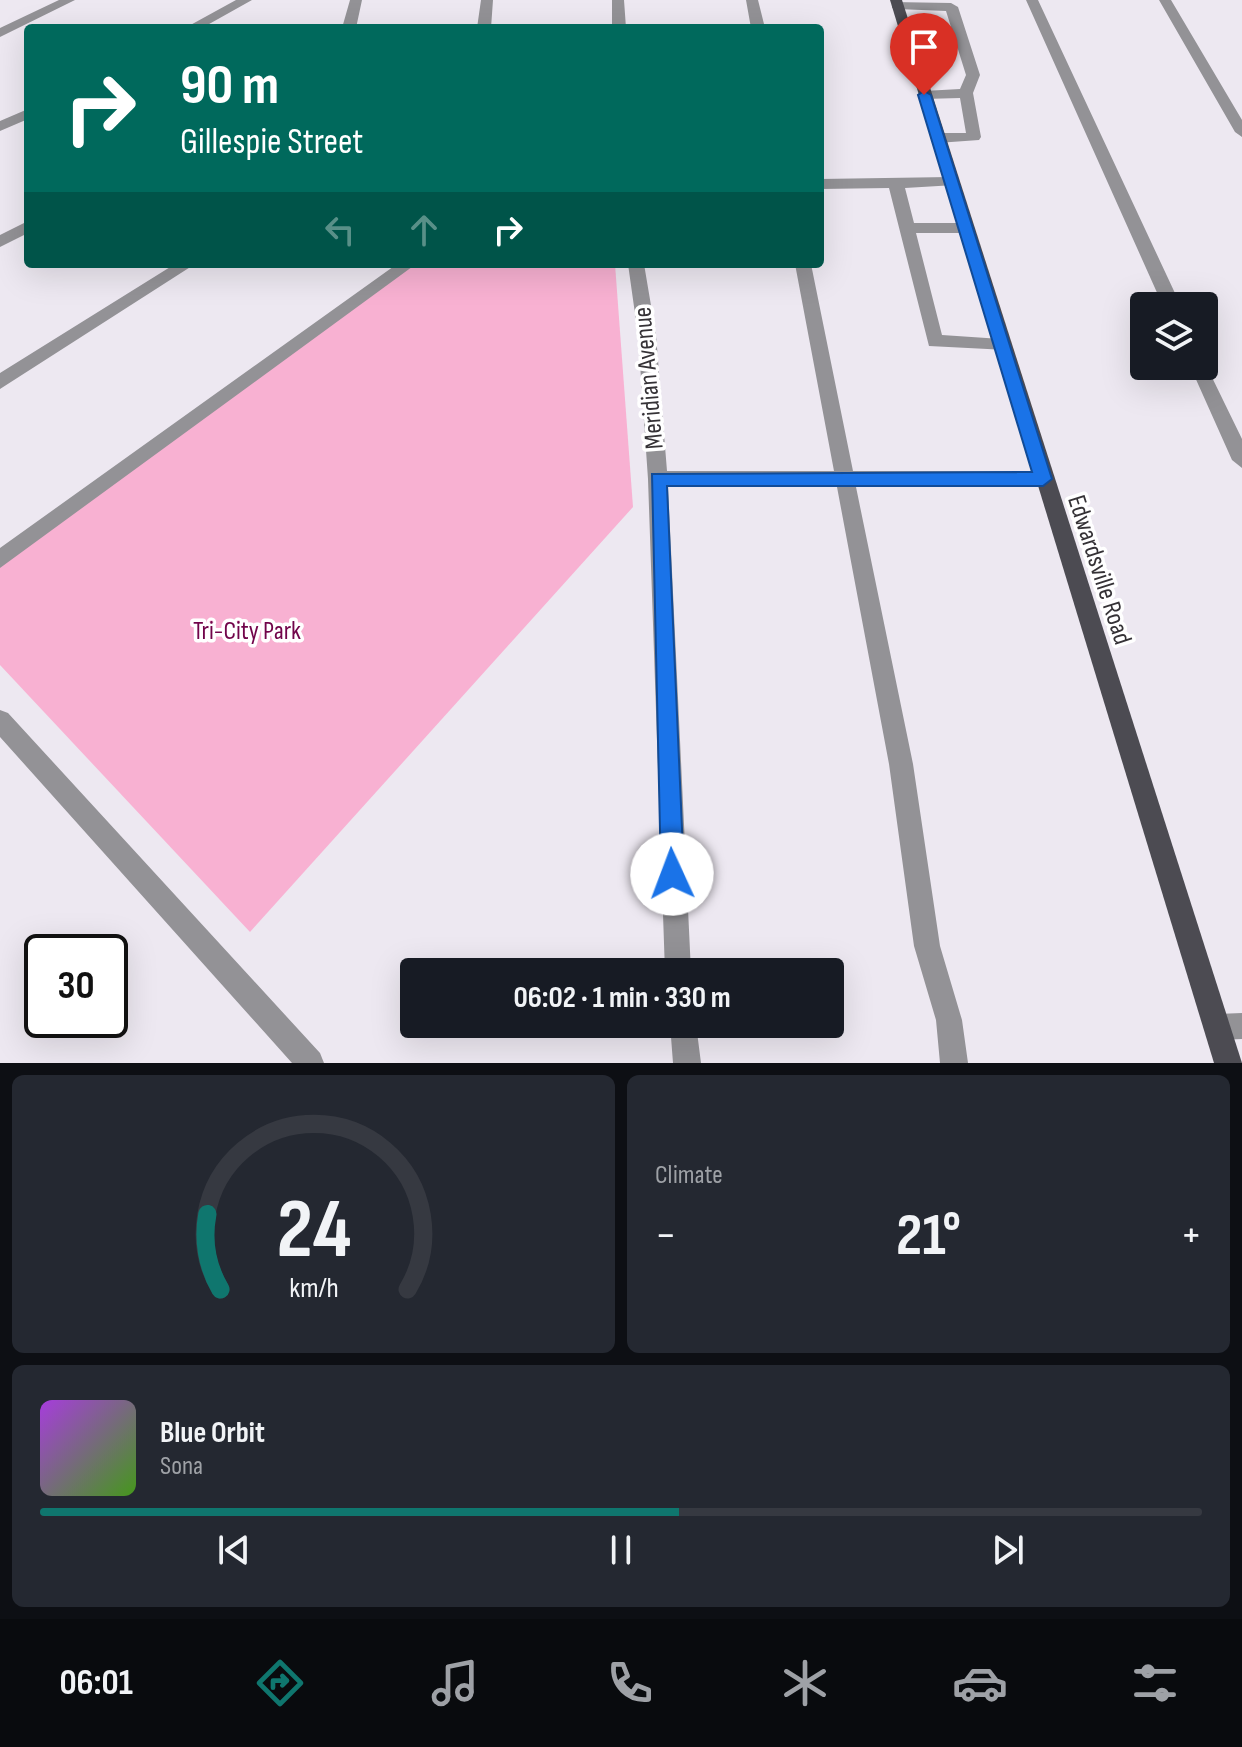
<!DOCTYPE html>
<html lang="en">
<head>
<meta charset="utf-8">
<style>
	body { margin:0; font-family:"Sofia Sans Condensed",sans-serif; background:#242831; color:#f1f3f6; height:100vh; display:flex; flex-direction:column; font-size:30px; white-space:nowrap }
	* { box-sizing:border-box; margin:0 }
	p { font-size:26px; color:#9ea1a6 }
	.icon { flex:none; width:44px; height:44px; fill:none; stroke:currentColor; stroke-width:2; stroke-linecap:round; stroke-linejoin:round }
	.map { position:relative; height:1063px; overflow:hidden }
	.panel { display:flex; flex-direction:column; gap:12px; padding:12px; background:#0d0f14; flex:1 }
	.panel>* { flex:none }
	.hud { position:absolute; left:24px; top:24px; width:800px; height:244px; border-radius:8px; box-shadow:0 8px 32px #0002; background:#00695c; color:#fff; overflow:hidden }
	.fabs { position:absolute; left:1130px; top:292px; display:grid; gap:16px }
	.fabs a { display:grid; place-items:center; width:88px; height:88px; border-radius:8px; background:#171b24; box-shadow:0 8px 32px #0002; font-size:40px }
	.speed { position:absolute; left:24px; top:934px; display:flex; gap:16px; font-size:40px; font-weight:700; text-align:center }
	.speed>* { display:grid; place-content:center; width:104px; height:104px; border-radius:50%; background:#171b24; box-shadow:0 8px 32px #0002; line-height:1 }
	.speed .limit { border:4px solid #111; border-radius:12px; background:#fff; color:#111 }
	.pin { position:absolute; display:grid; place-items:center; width:68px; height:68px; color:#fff; margin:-82px -34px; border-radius:50% 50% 50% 0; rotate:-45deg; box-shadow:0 0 8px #0007 }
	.pin .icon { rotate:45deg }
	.me { position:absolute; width:88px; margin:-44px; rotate:358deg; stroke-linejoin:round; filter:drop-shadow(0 0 6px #0008) }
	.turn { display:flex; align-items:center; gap:28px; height:168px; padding:0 24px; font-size:36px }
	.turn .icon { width:104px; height:104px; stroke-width:2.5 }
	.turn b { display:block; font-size:56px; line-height:68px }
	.lanes { display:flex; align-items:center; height:76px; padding:0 24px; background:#0003; justify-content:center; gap:40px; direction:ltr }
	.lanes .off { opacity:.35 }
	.big { font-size:60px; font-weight:700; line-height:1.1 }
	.panel .card { flex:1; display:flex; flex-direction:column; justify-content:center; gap:12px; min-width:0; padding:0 28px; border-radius:12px; background:#242831 }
	.panel .dial { align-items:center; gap:0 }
	.dial svg { height:208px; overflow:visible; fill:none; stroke:#363941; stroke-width:7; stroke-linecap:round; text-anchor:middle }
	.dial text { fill:#f1f3f6; stroke:none }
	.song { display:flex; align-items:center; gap:24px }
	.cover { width:96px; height:96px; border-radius:12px; background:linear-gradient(135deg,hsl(280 70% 55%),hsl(100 70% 35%)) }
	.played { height:8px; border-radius:4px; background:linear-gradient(90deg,#0f766e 55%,#363941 55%) }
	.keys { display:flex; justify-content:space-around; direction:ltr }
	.heat { display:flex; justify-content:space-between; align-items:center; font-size:44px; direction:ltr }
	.panel .tiles { flex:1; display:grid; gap:12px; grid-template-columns:1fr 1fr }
	.card:last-child { grid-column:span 2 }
	.trip { position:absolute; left:400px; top:958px; width:444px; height:80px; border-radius:8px; background:#171b24; box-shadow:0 8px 32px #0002; font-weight:700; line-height:80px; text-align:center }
	.menu { display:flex; height:128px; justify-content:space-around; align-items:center; background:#090b0e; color:#9ea1a6 }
	.menu .icon { width:56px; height:56px }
	.menu .current { color:#0f766e }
	.menu b { font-size:36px; color:#f1f3f6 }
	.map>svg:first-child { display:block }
	.green { fill:#f8b1d2 }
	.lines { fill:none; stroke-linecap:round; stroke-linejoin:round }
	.minor { fill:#939296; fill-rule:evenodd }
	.major { fill:#4c4b52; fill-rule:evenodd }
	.route { fill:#1a73e8; stroke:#114b97; stroke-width:2 }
	.labels { text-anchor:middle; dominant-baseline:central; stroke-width:7; stroke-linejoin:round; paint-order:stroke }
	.street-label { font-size:26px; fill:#353236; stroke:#fff }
	.park-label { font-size:26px; fill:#71044a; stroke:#fff }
</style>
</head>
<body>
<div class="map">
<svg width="1242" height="1063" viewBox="0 0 1242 1063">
	<rect width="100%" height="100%" fill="#ede8f1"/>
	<path class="green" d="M408,264H615L633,507L250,932L0,665V559Z"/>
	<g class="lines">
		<path class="minor" d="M59,0H75L0,37V28Z
			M236,0H252L202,28H185Z
			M350,0H362L356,28H342Z
			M481,0H493L491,28H477Z
			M612,0H624L626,28H612Z
			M746,0H758L765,28H751Z
			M1026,0H1038L1181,306H1163Z
			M1159,0H1171L1242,120V137L1235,132Z
			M892,2L951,3L958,7L980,75L973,93L981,137L979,140L937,143L930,138L937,133H966L960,98L924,99L917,95L924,91L960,89L966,75L946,11L897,9L892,8Z
			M28,109V119L0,131V121Z
			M950,177L958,182L955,185L905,188L914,223H965L973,228L965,233H916L942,335L1001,339L1010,345L1007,350L929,346L889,188L820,189V179Z
			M28,221V233L0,247V235Z
			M175,264H195L0,389V373Z
			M397,264H416L0,568V548Z
			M628,264H644L656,335L667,471H834L795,264H811L853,471H1043L1050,473L1053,479L1050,485L1043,487H856L913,764L940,946L962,1020L968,1063H940L936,1020L914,946L889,764L837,487H668L691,972H665L648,479L638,335Z
			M1204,361L1242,439V468L1232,460L1190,366H1204Z
			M0,710L8,713L320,1053L324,1063H292L0,737Z
			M1242,1013V1039L1217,1040L1208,1036L1204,1027L1208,1018L1217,1014Z
			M670,1024H696L701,1063H673Z"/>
		<path class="major" d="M890,0H902L1242,1063H1214Z"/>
	</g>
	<path class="route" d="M924,91L931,95L1052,479L1043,486H667L684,874L680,882L672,886L664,882L661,874L652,474L1032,472L918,95Z"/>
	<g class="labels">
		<g class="street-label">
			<text transform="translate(649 378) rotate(-95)">Meridian Avenue</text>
			<text transform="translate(1099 570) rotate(72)">Edwardsville Road</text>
		</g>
		<g class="park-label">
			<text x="247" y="631">Tri-City Park</text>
		</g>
	</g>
</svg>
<div class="fabs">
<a><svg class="icon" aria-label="layers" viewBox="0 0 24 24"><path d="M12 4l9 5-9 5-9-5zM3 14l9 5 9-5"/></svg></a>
</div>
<div class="speed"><div class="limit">30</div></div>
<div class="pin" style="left:924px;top:95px;background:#d93025"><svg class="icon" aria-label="arrive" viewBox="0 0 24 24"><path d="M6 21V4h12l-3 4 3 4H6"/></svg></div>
<svg class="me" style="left:672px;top:874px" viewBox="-20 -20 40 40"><circle r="19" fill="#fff"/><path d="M0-13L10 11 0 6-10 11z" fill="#1a73e8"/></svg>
<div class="trip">06:02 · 1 min · 330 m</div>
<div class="hud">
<div class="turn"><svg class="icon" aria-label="right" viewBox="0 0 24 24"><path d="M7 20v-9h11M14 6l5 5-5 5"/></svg><div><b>90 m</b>Gillespie Street</div></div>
<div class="lanes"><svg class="icon off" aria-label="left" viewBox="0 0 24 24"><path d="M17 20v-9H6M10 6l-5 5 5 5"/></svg><svg class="icon off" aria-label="ahead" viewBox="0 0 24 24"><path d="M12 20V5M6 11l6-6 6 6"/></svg><svg class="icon" aria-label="right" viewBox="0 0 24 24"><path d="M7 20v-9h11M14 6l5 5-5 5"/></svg></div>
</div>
</div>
<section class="panel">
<div class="tiles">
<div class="card dial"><svg viewBox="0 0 100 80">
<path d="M14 69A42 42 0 1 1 86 69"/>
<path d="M14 69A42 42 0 0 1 9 40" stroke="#0f766e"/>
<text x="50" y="56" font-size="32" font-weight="700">24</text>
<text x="50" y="72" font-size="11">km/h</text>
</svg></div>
<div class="card"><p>Climate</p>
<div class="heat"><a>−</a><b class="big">21°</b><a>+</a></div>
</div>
<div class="card">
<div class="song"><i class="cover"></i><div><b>Blue Orbit</b><p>Sona</p></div></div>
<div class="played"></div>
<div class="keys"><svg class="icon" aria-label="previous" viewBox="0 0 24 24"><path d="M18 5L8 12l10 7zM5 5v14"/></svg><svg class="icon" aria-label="pause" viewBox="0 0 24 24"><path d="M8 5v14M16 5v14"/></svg><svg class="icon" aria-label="next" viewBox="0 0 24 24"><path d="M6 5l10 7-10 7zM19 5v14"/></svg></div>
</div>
</div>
</section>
<nav class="menu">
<b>06:01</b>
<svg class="icon current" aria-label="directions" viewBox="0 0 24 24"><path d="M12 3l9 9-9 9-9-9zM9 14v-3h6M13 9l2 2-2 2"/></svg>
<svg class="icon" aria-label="music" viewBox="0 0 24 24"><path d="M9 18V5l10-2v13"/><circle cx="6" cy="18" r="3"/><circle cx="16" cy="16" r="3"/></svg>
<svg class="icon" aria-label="phone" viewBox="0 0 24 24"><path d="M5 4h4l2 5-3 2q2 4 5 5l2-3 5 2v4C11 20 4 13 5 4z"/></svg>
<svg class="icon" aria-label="climate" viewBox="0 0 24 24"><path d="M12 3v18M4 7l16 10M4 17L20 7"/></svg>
<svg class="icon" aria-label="car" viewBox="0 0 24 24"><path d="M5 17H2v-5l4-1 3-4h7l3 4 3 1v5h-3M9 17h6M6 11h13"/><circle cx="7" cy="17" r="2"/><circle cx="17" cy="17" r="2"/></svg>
<svg class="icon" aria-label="filters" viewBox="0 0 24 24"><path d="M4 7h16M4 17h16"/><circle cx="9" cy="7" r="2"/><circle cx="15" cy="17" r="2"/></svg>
</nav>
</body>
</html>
